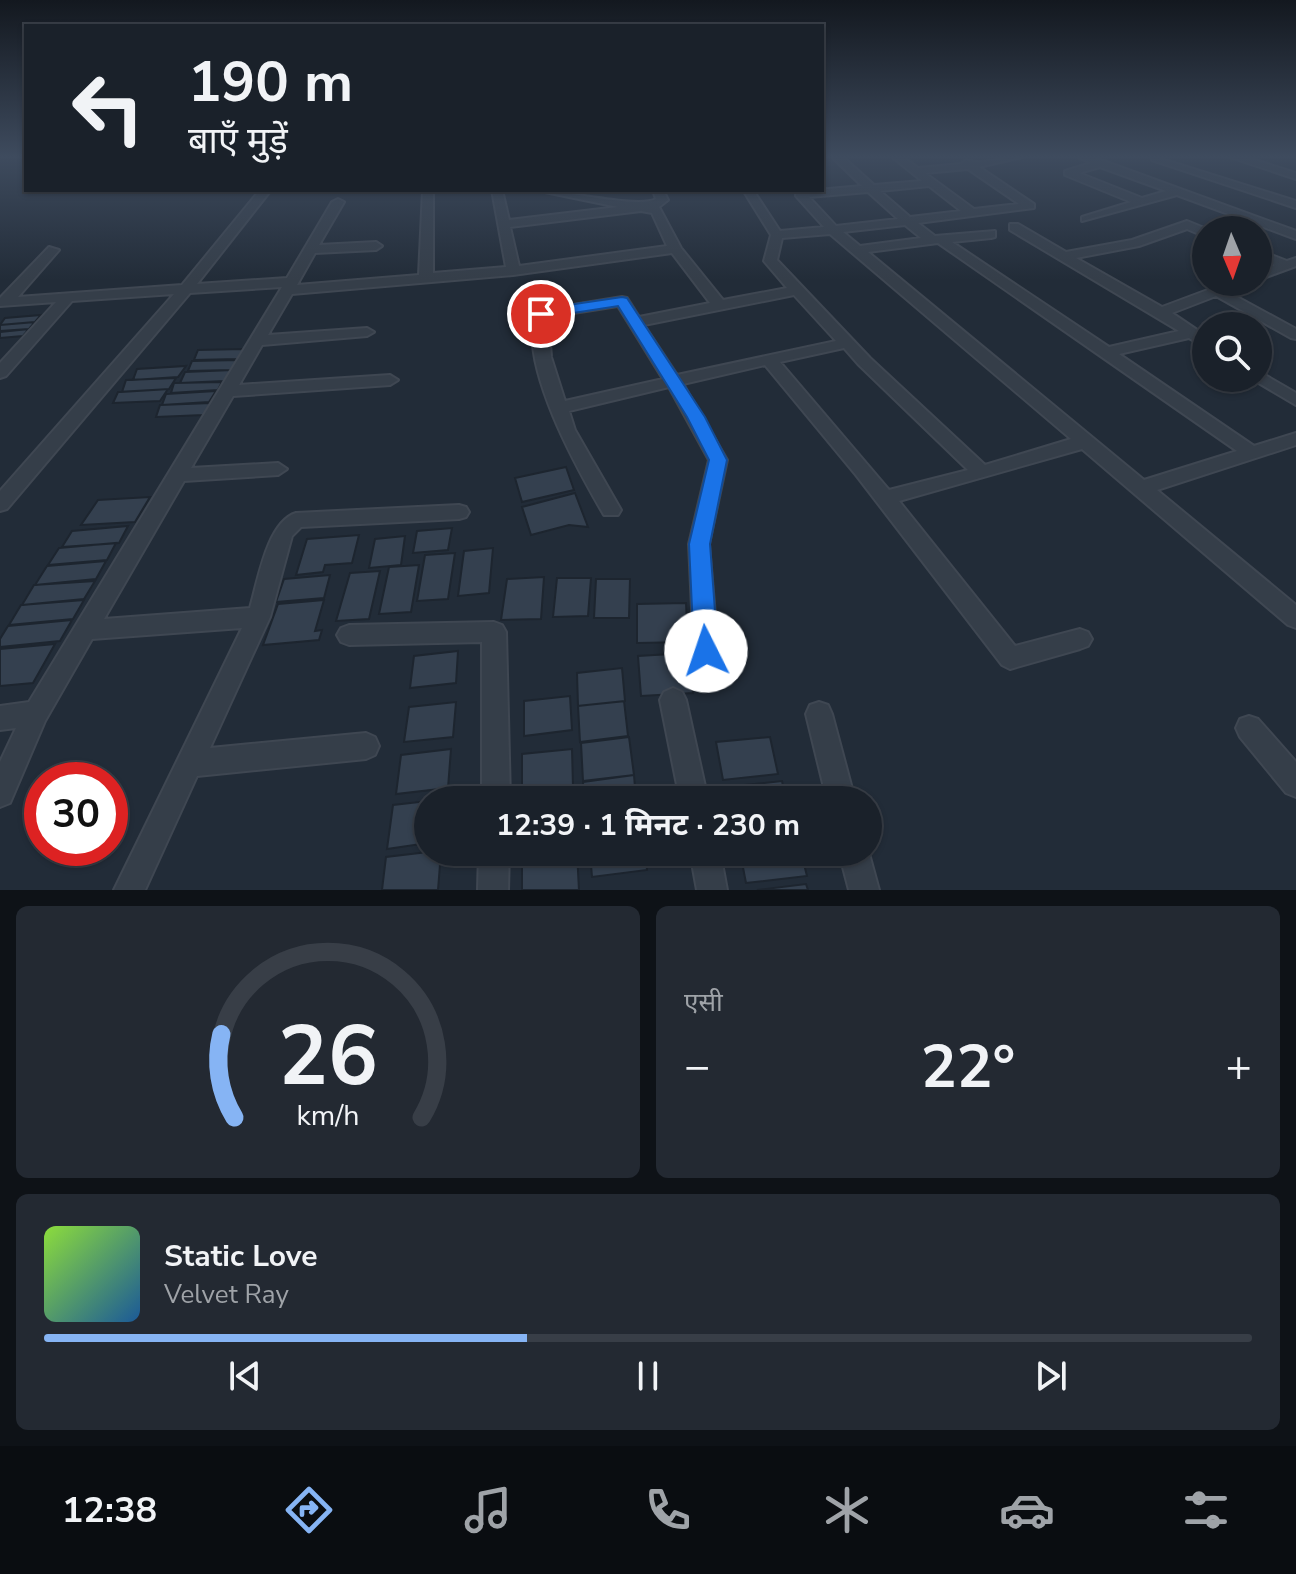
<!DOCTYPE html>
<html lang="hi">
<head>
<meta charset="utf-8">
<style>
	body { margin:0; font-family:"Nunito Sans","Noto Sans Devanagari",sans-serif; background:#232932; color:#f1f3f6; height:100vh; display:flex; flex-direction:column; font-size:30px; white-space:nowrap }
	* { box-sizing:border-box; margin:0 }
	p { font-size:26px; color:#9fa3a8 }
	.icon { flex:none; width:44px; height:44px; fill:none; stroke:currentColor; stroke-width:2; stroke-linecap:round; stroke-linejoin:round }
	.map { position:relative; height:890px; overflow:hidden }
	.side { display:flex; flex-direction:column; gap:16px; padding:16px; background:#0e1217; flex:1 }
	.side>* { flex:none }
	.hud { position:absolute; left:24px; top:24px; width:800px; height:168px; border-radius:0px; box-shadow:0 2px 6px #0004,0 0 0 2px #383e47; background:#1a212a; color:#f1f3f6; overflow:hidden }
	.needle { width:52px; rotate:178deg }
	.fabs { position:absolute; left:1192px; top:216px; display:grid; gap:16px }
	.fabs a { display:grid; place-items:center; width:80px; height:80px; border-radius:50%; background:#1a212a; box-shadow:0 2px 6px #0004,0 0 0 2px #383e47; font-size:40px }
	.speed { position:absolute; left:24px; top:762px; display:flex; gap:16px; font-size:40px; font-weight:700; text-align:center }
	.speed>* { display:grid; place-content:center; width:104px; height:104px; border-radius:50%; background:#1a212a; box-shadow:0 2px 6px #0004,0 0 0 2px #383e47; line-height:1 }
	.speed .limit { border:12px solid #d22; background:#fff; color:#111 }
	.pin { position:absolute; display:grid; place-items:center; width:68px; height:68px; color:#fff; margin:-34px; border:4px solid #fff; border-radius:50%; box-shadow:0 2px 8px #0007 }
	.me { position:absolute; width:88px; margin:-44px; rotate:356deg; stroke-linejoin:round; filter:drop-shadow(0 0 6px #0008) }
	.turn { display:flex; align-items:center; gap:28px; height:168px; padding:0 32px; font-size:36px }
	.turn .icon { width:104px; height:104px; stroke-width:2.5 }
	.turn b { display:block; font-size:56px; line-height:68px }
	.big { font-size:60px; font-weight:700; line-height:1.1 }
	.side .tile { flex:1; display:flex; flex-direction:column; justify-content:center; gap:12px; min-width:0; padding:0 28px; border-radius:12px; background:#232932 }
	.side .dial { align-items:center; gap:0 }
	.dial svg { height:208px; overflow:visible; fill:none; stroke:#383e47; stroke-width:7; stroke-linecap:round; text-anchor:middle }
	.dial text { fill:#f1f3f6; stroke:none }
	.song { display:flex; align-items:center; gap:24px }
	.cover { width:96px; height:96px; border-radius:12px; background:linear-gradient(135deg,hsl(90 70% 55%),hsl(210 70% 35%)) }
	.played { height:8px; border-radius:4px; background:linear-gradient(90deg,#86b4f4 40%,#383e47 40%) }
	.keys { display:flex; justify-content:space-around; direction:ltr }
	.heat { display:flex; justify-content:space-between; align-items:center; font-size:44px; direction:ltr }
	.side .tiles { flex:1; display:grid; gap:16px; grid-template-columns:1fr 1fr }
	.tile:last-child { grid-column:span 2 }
	.trip { position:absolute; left:414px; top:786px; width:468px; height:80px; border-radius:40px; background:#1a212a; box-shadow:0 2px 6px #0004,0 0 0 2px #383e47; font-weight:700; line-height:80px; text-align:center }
	.dock { display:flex; height:128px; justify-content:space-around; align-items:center; background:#0a0d11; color:#9fa3a8 }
	.dock .icon { width:56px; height:56px }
	.dock .selected { color:#86b4f4 }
	.dock b { font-size:36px; color:#f1f3f6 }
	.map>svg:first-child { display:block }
	.building { fill:#34404f; stroke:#1d252f; stroke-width:2 }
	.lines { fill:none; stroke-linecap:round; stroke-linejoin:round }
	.minor-casing { stroke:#3f4752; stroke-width:4 }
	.minor { fill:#353e49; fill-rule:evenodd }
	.route { fill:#1a73e8; stroke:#114b97; stroke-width:2 }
</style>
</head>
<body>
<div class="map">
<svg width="1296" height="890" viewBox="0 0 1296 890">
	<rect width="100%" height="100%" fill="#222c38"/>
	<path class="building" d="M41,315L35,322L0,325L5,318Z
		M35,322L29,329L0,331V325Z
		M29,329L23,336L0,338V332Z
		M244,349L238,359L194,360L198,350Z
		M239,360L232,370L188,371L192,361Z
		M186,366L178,377L133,380L137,369Z
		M233,370L225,381L180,383L185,372Z
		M176,378L169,389L122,392L126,380Z
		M222,382L218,390L171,393L174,383Z
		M168,389L160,401L113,403L118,392Z
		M216,391L209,402L162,405L166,394Z
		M211,403L204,415L156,417L160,405Z
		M566,467L574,490L522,502L515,478Z
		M575,493L588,527L569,525L531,535L522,507Z
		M150,497L135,522L81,525L98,500Z
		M128,526L119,543L62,547L72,531Z
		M452,528L448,550L413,553L417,531Z
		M359,535L352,563L325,565L323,572L296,575L307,539Z
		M405,536L401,565L369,568L375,539Z
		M116,543L107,560L48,565L59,548Z
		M493,548L489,593L458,596L464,551Z
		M455,553L448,599L417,601L425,555Z
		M106,561L96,579L35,585L47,566Z
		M419,565L411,612L379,614L389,567Z
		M380,571L369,619L336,621L350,573Z
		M330,575L324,598L276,602L284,579Z
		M544,577L541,619L501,620L507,579Z
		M557,578H591L588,616L553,617Z
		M596,579H630L629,618H594Z
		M95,581L84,599L22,605L34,585Z
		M84,600L73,619L9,625L21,605Z
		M324,600L315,631L322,630L319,640L263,645L278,604Z
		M686,603L688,642L637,643V604Z
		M72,620L60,641L0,647V639L8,626Z
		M55,644L33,683L0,686V649Z
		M458,651L456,683L410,688L414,656Z
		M688,653L693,693L641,696L638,656Z
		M622,668L625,701L578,706L577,673Z
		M570,696L572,730L524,736V701Z
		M624,701L628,736L580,742L578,706Z
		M456,702L453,737L404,742L409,707Z
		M629,737L634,775L583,781L581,743Z
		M770,737L778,774L723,780L716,742Z
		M451,749L448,788L396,794L401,755Z
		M572,749L573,787L522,794V754Z
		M634,775L636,800H584L583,782Z
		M782,781L786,800H728L726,787Z
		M577,793L578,800H526V799Z
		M428,801V843L387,849L393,805Z
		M428,852H441L438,890H382L386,857Z
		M522,852H577L579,890H522Z
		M590,852H645L647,870L592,877Z
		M740,852H801L807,876L746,883Z
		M806,884L808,890H757Z"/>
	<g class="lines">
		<g class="minor-casing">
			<path id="minor" d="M831,156H842L874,185L922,181L891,156H902L918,168L961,164L966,160C981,166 1008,156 1026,156L979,167L1034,204V208L918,223L935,236L995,231V237L991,238L952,242L1109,347L1179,331L1010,230V224H1018L1066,252L1132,240L1187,221L1209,230H1206V237L1187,229L1139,246L1076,258L1162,307L1229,282H1248L1228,292L1296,329V339L1291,338L1216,296L1172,313L1206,336V348L1189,338L1119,354L1254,446L1296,433V445L1157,490L1296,605V628L1288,625L1082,449L899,501L1015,646L1080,629L1088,632L1092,639L1088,646L1080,649L1010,669L1002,665L856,475L765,365L683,384L727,460L709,544L718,651L714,658L706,661L698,658L694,651L689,544L709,460L669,387L569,411L575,430L621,510L618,515H604C578,470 517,363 536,311L622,297L627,298L639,317L710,303L672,253L513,275L292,294L268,335L367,328L374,332L367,336L262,345L239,385L390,375L398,380L390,385L233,396L191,468L278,463L287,469L278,475L184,481L104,619L250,608C258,581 267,522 296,513L459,505L466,507L469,512L466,517L459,519L301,527L292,536L270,617L210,748L366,733L375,737L379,746L375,755L366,759L197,776L145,890H114L242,628L92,639L45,721L10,803L0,807V762L16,728L0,730V706L29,702L282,287L190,293L7,509L0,511V491L174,294L72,301L6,376L0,378V363L56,302L0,306V298L49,247L59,250L18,297L182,285L260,190H271L197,284L287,278L332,202L338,199L344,202L319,245L376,242L382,246L376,250L315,253L297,285L419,275L423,190H433V273L506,267L492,190H502L509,220L618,207L535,190C563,190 638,209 656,199L653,190H663L668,200L659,207L681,248L723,300L787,288L764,261L771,235L743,190H753L780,231L824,227L796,196V192L862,186ZM968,169L1019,204L974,209L925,173ZM929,186L961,211L910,217L880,191ZM868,192L898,219L836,226L809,197ZM641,211L652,213L667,246L519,266L510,227ZM905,225L921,238L860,246L843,232ZM830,234L1071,439L985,465L870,358L777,260L782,238ZM938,243L1237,451L1144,480L868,252ZM794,295L836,341L677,375L644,325ZM618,306L663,379L565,401L551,357L548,317ZM844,348L858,364L968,470L889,490L780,362Z
				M1076,156H1090L1296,231V239L1177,195L1082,221V217L1131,202L1065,175V171L1091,163ZM1100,167L1166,191L1142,198L1079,173Z
				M1152,156L1296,201V208L1152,160Z
				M1227,156H1242L1296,173V179Z
				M1258,250L1287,261L1296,258V266L1258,280V271L1275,265L1258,258Z
				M1258,371L1296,393V405L1252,379L1258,378Z
				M494,622L502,625L506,632L510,800H482V642L349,645L341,642L337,635L341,628L349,625Z
				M673,688L682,692L686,700L708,800H680L660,700L664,692Z
				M819,702L828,705L832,714L855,800H827L806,714L810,705Z
				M1249,716L1258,719L1296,762V797L1286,793L1240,737L1236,728L1240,719Z
				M868,850L879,890H849L839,852Z
				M479,852H509L508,890H478Z
				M690,852H720L727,890H697Z"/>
		</g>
		<use href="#minor" class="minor"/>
	</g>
	<linearGradient id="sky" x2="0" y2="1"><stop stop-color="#13181f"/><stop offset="0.56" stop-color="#3e4b5e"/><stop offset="1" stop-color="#3e4b5e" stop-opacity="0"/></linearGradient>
	<rect width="1296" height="280" fill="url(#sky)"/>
	<path class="route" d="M622,297L627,298L705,417L727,460L710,544L718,651L715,658L706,661L698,658L694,651L689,544L709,460L687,417L618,306L541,318L534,314L541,309Z"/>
</svg>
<div class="fabs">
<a><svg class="needle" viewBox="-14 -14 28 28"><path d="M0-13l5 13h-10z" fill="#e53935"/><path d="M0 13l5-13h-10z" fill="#9fa3a8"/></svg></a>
<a><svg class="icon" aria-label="search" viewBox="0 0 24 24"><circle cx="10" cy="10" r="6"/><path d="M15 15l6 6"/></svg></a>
</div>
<div class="speed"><div class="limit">30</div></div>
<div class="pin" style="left:541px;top:314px;background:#d93025"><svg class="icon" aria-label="arrive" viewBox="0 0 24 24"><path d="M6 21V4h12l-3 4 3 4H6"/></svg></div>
<svg class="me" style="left:706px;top:651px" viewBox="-20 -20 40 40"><circle r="19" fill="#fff"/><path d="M0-13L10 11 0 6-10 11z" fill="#1a73e8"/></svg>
<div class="trip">12:39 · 1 मिनट · 230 m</div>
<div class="hud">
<div class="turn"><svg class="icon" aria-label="left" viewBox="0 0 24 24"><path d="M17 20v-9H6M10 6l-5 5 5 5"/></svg><div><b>190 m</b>बाएँ मुड़ें</div></div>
</div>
</div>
<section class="side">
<div class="tiles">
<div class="tile dial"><svg viewBox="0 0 100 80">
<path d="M14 69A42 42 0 1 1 86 69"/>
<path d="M14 69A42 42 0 0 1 9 37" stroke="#86b4f4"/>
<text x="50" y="56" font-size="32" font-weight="700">26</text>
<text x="50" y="72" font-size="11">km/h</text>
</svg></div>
<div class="tile"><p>एसी</p>
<div class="heat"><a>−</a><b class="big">22°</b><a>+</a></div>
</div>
<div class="tile">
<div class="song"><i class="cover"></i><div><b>Static Love</b><p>Velvet Ray</p></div></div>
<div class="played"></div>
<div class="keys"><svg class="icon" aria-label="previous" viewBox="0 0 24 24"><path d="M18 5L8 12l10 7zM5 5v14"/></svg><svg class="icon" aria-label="pause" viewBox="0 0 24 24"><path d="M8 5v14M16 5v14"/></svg><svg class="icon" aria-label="next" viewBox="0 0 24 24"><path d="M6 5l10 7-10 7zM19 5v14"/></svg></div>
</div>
</div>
</section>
<nav class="dock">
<b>12:38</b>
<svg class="icon selected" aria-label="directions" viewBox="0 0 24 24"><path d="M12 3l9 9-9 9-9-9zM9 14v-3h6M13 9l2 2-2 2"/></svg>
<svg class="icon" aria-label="music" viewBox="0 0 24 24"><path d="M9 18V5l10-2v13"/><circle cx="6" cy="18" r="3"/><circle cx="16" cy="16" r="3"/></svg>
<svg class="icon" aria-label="phone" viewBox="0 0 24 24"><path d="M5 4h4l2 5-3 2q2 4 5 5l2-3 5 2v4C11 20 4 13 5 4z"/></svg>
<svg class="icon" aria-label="climate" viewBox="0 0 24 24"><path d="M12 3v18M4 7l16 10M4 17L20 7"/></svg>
<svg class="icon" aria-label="car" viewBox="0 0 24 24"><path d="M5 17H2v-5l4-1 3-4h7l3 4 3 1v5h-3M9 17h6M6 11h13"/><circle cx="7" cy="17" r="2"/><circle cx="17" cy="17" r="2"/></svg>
<svg class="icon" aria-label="filters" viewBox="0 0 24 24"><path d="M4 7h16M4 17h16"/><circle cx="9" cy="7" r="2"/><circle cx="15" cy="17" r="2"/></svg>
</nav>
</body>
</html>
